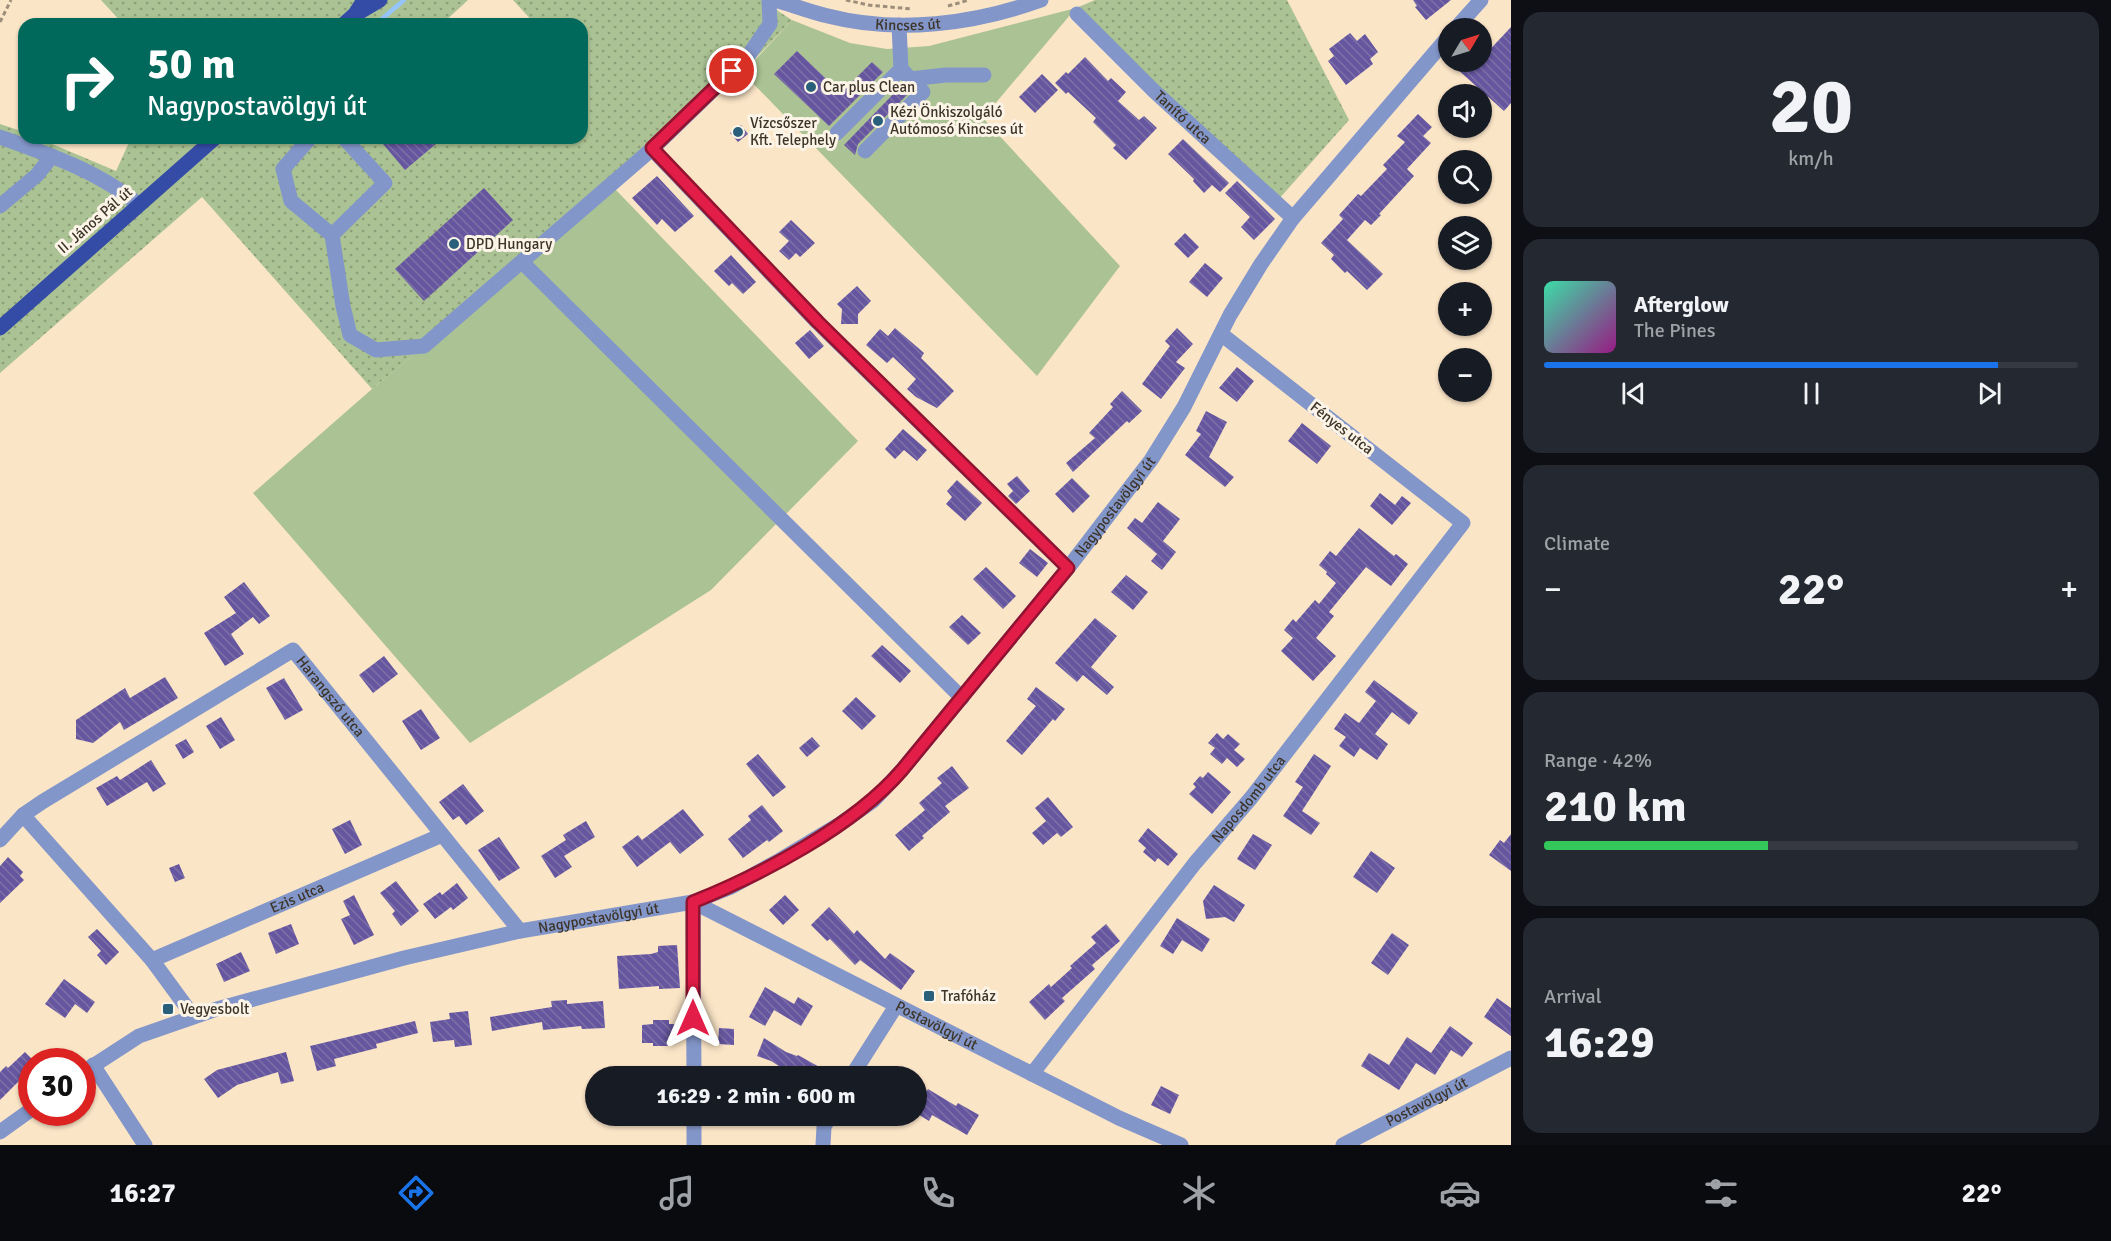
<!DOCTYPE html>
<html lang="en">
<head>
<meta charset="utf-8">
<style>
	body { margin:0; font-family:Signika,sans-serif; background:#242831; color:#f1f3f6; height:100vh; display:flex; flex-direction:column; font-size:22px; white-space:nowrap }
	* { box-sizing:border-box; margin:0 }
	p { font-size:20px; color:#9ea1a6 }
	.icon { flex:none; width:33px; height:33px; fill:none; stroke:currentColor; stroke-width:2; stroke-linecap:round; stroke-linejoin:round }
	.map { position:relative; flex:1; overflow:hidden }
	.panel { display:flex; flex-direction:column; gap:12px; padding:12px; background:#0d0f14; width:600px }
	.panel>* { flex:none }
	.guide { position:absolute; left:18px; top:18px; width:570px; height:126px; border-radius:18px; box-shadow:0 2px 4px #0004; background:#00695c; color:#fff; overflow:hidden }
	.needle { width:39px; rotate:52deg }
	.controls { position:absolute; left:1438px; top:18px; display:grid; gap:12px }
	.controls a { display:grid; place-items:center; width:54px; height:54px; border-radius:50%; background:#171b24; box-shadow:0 2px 4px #0004; font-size:30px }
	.speed { position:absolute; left:18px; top:1048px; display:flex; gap:12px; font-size:30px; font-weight:700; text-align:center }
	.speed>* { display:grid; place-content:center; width:78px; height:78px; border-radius:50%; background:#171b24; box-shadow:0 2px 4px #0004; line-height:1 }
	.speed .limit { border:9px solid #d22; background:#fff; color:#111 }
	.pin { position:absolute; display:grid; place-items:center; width:51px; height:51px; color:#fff; margin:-26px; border:3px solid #fff; border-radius:50%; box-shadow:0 2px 6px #0007 }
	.me { position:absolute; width:66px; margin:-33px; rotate:0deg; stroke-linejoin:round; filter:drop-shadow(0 0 4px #0008) }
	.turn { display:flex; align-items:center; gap:21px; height:126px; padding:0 30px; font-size:27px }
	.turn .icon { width:78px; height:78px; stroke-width:2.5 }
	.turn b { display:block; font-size:42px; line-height:51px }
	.big { font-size:45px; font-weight:700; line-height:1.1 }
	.panel .card { flex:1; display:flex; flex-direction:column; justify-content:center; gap:9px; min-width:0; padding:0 21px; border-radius:18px; background:#242831 }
	.panel .dial { align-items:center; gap:0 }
	.dial b { font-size:78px; line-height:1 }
	.song { display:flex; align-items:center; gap:18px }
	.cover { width:72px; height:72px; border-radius:9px; background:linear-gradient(135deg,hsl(160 70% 55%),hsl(310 70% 35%)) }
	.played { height:6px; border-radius:3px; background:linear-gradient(90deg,#1a73e8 85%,#363941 85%) }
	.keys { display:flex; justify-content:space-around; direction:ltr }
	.heat { display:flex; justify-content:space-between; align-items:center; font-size:33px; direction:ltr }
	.charge { height:9px; border-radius:4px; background:linear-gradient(90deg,#34c759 42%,#363941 0) }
	.trip { position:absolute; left:585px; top:1066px; width:342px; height:60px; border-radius:30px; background:#171b24; box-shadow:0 2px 4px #0004; font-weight:700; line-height:60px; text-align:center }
	.tab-bar { display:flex; height:96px; justify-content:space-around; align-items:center; background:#090b0e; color:#9ea1a6 }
	.tab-bar .icon { width:42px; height:42px }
	.tab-bar .on { color:#1a73e8 }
	.tab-bar b { font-size:27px; color:#f1f3f6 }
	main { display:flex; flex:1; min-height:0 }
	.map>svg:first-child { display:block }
	.grass { fill:url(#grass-dots) }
	.garden { fill:#abc394 }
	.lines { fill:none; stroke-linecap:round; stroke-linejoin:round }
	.stream { stroke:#96c5fb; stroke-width:4.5 }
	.building { fill:url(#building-back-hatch) }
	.path { stroke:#9d8e79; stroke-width:3; stroke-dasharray:4.5 3; stroke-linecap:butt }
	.minor { stroke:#8396c9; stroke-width:15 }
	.major { stroke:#354ca7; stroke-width:15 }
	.route-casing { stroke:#92132f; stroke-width:15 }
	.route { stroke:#e11d48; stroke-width:10 }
	.poi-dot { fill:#295f7a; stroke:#fdf4e8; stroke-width:2 }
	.labels { text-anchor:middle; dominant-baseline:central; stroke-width:6; stroke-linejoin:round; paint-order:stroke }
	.street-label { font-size:15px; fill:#3d3529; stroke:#fdf4e8 }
	.poi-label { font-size:15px; fill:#3d3529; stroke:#fdf4e8; text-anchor:start }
</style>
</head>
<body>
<main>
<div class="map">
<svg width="1511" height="1145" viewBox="0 0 1511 1145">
	<defs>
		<pattern id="grass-dots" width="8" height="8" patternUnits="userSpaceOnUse" patternTransform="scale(1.5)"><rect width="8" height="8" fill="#abc394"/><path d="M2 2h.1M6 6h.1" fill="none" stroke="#8c9f79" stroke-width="1.8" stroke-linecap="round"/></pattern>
		<pattern id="building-back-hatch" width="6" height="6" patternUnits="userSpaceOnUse" patternTransform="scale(1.5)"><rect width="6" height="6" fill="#65569f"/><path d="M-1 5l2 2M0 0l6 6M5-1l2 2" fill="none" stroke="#7d71a7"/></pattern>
	</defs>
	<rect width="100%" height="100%" fill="#fbe5c7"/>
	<path class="grass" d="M101,0H468L442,24H123Z
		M513,0H769L778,11L792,20C665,157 516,271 372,389L202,197L0,373V124L24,132V138H38L116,171L131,138H582V24H535Z
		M1095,0H1287L1349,120L1278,200L1076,8Z"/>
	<path class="garden" d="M1076,8L983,118L1120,266L1037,376L743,73L792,20L850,43L887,49L929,46Z
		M615,189L858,441L711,590L470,743L253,493L372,389Z"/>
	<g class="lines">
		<path class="stream" d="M376,24L404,0"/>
	</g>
	<path class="building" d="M1413,0H1451L1426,20L1415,7L1417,6Z
		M1511,27V103L1504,111L1456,68L1462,62H1482V58Z
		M1350,33L1357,41L1365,34L1378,52L1370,59L1373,64L1346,85L1328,61L1334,56L1329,49Z
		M797,51L841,93L872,62L883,72L829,126L774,74Z
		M1085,57L1108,81L1111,78L1126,92L1118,101L1139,120L1144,116L1157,128L1126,160L1113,148L1116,145L1093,122L1096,118L1068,92L1066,94L1055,83L1066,72L1068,74Z
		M1042,74L1058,90L1035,113L1019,97Z
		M901,86L909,93L858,144L855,155L844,145Z
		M1418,114L1432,127L1423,136L1431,143L1407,169L1414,176L1379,214L1381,215L1371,225L1365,220L1347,240L1383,274L1367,290L1347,271L1345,273L1331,259L1334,255L1321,243L1343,219L1339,215L1358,194L1361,196L1387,169L1383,165L1405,142L1397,136Z
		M741,125L748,134L738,142L730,133Z
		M378,138H443L405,170Z
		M1183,139L1229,183L1220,192L1212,185L1204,193L1193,181L1194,179L1168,154Z
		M657,176L694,216L675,232L662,219L657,225L632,198Z
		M1237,181L1275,219L1254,240L1241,227L1250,217L1225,193Z
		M484,188L513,220L424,301L395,269Z
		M791,220L815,243L800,257L796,253L789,260L779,251L789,241L779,232Z
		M1185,233L1199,247L1188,258L1174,244Z
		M731,255L756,282L743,294L732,283L729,286L714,271Z
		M1205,263L1223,278L1207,297L1189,282Z
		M857,286L871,301L858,314V324H841L842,309L837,304Z
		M895,328L924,353L921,358L954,391L937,408L916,397L907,389L916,379L893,357L887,363L866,345L880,329L888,336Z
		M1177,328L1193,344L1176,362L1185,368L1161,399L1142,384L1170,346L1165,341Z
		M810,330L824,346L809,359L795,343Z
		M1237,367L1254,381L1237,402L1219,388Z
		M1122,391L1142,411L1129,423L1127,421L1073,472L1066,463L1095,438L1089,433L1113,407L1110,404Z
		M1206,411L1227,422L1209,457L1234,477L1225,487L1185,455L1201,434L1196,431Z
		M1302,423L1331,446L1317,464L1288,441Z
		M903,429L927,450L917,461L904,450L895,459L885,449Z
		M1017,476L1030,491L1016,504L1008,496L1013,491L1007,484Z
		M1072,478L1090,496L1073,513L1055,494Z
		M957,480L982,503L965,521L946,504L952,497L947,491Z
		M1380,493L1395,505L1402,496L1411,503L1392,525L1370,506Z
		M1158,502L1180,519L1163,541L1176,552L1162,570L1151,561L1157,554L1127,528L1135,518L1142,523Z
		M1359,528L1394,556L1396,554L1408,564L1391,586L1366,567L1329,612L1334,616L1316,638L1336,656L1313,681L1281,651L1293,638L1284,630L1293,619L1296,622L1315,600L1319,604L1336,583L1326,574L1327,572L1319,565L1330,551L1336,556Z
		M1030,549L1048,563L1037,577L1019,563Z
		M986,567L1016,596L1003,609L973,579Z
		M1126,575L1148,592L1133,610L1111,592Z
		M244,582L270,616L259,624L253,617L231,634L244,654L225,666L204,633L236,613L224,597Z
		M962,615L981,633L968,645L949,627Z
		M1095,618L1117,636L1091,667L1114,687L1107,695L1083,675L1077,682L1055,663Z
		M882,645L911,671L900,683L871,656Z
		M384,656L398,674L373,693L359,675Z
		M165,677L178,698L124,730L120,722L93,743L76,739V720L125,688L130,698Z
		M284,678L303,710L285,720L266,688Z
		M1374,680L1418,713L1409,725L1392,712L1375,734L1388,744L1377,760L1360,748L1354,757L1339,746L1346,737L1334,729L1345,713L1359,723L1376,701L1365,692Z
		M1036,687L1065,709L1055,721L1053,719L1022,755L1006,741L1036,706L1027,699Z
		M856,697L876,716L862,730L842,711Z
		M421,709L440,738L421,750L402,721Z
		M221,717L235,740L220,749L206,726Z
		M1217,733L1223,739L1228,734L1240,744L1234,750L1245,759L1237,767L1227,758L1222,764L1210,754L1215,748L1208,743Z
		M812,737L820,746L807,757L799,748Z
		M186,739L194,752L183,759L175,745Z
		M758,754L786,787L773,797L746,764Z
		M1314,754L1331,766L1302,811L1320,823L1311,835L1283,816L1303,787L1295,782Z
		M151,760L166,784L153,792L147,782L107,806L96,788L117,776L120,780Z
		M952,766L969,788L945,806L950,812L922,836L924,838L909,851L895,835L925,810L919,803L942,783L937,778Z
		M1208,772L1231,792L1212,814L1189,794L1196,787L1193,784L1200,776L1203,778Z
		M463,784L484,811L466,825L459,816L453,820L439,802Z
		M1048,797L1073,827L1061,837L1057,833L1043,845L1032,833L1046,821L1035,808Z
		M762,805L783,831L769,842L767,840L743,858L728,839L751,820L748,816Z
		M683,809L704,835L680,854L670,842L637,867L622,847L638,835L642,840Z
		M350,820L362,845L345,854L332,829Z
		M586,821L595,837L564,856L572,867L555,878L541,856L566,840L563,835Z
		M1148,828L1178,854L1168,866L1158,858L1155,862L1143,852L1146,848L1138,841Z
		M1253,834L1272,845L1255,870L1237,859Z
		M1511,834V871L1489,855L1500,840L1504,843Z
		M499,837L520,868L499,881L478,850Z
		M1371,851L1395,868L1377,893L1353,877Z
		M8,857L23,872L20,876L24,880L0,903V866Z
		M179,864L185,878L175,882L169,868Z
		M396,881L419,911L401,926L392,914L395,911L380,893Z
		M457,883L468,898L453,910L451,907L435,919L423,904L440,892L442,895Z
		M1214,885L1245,905L1234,922L1225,917L1206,919L1203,901Z
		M354,895L374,935L354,945L341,919L350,915L343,901Z
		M785,895L799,910L783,925L769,910Z
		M829,907L854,934L857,930L885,959L890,953L915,971L901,990L860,960L855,965L830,939L827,941L811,925Z
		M1177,918L1210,939L1202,952L1182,940L1173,954L1160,946Z
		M291,924L299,944L276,954L268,933Z
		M1106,924L1120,941L1092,965L1095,969L1062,998L1065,1001L1045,1020L1029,1002L1049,984L1051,987L1072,968L1070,966L1096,943L1091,937Z
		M97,929L119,952L106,965L97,955L101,951L88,937Z
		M1392,933L1409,945L1388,975L1371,963Z
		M677,945L680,988L659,989V986L619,989L617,956L651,954L658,952V946Z
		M241,952L250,971L224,982L216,964Z
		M64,979L95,1002L87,1013L75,1004L65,1018L45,1004Z
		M765,987L794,1004L798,997L813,1006L801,1026L774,1010L765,1026L749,1017Z
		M1497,998L1511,1008V1036L1484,1017Z
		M567,1000V1004L603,1001L605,1028L582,1029L581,1026L543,1030L542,1022L492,1031L490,1017L552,1007L551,1001Z
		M468,1011L472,1045L455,1047L454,1040L433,1042L430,1022L450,1019L449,1013Z
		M653,1020H669V1024H679V1042L669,1043L668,1046H653V1043H642V1025L653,1024Z
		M415,1021L418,1033L376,1044L377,1048L334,1059L336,1066L317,1071L310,1046Z
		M1450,1026L1473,1043L1462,1057L1451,1050L1435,1075L1416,1063L1399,1090L1361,1066L1369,1053L1389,1065L1407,1037L1431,1053Z
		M719,1028L734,1029V1045L718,1044Z
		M764,1038L786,1052L797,1056L798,1055L837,1077H796L771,1061L757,1056Z
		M25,1052L32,1059V1074L23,1083L20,1080L0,1100V1072L6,1066L8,1068Z
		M286,1052L294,1081L281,1084L278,1072L237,1085L218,1098L204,1079L217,1070Z
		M1161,1086L1179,1095L1170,1114L1151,1105Z
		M928,1089L956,1106L958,1103L979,1115L967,1135L932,1115L929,1121L916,1113V1108Z"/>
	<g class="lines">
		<path class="path" d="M846,0L868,5L912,9
			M948,6L969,0
			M0,22L11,0"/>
		<g class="minor">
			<path d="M769,0L770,24L748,56L652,149L818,323L1068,568"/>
			<path id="s1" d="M775,0C793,5 810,12 828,16C898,34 974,24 1041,0"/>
			<path id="s2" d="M1077,14L1154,91L1293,218"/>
			<path d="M1456,28L1481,0"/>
			<path d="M910,79L946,75H984"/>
			<path d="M837,133L901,69L899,25"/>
			<path d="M0,137C48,154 100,172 139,205"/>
			<path d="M310,138L283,169L291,201L332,235"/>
			<path d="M344,138L385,183L332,235L343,306L350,335L376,350L424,346L652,149"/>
			<path d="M865,151L923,92L901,69"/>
			<path d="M0,206L37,175L52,156"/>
			<path d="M522,262L962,698"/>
			<path d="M23,815L152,960L193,1016"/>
			<path id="s3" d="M0,840L23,815L42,802L293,650L520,931"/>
			<path id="s4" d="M693,902L1119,1118L1181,1145"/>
			<path d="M693,902L694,1077"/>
			<path id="s5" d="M152,960L442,835"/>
			<path d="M93,1065L145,1145"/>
			<path id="s6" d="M82,1073L139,1036L217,1009L404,958L520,931L693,902L731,887L780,860L840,824L874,800L902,770L1068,568L1151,460L1184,407L1230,315L1261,264L1293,218L1449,36"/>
			<path id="s7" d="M1032,1074L1195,863L1251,798L1463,523L1221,334"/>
			<path d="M851,1077L896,1006"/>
			<path d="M694,1116V1145"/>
			<path d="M0,1132L32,1109"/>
			<path d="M823,1145L824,1127L830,1116"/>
			<path id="s8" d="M1343,1145L1511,1058"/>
		</g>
		<path class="major" d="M358,13L380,0
			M344,24L355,14L364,0
			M0,328L215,138"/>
	</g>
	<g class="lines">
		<g class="route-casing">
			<path id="route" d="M693,1018V902C762,874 853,827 902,770L1068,568L818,322L652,148L732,71"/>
		</g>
		<use href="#route" class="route"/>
	</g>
	<g class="poi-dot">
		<circle cx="811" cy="87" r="6"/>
		<circle cx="878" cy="121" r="6"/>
		<circle cx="738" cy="132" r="6"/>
		<circle cx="454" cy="244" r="6"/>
		<rect x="923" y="990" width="12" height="12" rx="3"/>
		<rect x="162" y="1003" width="12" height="12" rx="3"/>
	</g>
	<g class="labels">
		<g class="street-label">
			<text stroke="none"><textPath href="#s1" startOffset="136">Kincses út</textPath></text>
			<text stroke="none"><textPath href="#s2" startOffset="148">Tanító utca</textPath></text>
			<text transform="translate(95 220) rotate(-41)">II. János Pál út</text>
			<text transform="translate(1342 428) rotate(38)">Fényes utca</text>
			<text stroke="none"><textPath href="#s6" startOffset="1227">Nagypostavölgyi út</textPath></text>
			<text stroke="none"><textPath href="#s3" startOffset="410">Harangszó utca</textPath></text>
			<text stroke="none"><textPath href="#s7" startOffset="350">Naposdomb utca</textPath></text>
			<text stroke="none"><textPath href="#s5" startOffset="158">Ezis utca</textPath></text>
			<text stroke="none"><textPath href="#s6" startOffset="543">Nagypostavölgyi út</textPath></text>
			<text stroke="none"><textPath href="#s4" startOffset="273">Postavölgyi út</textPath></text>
			<text stroke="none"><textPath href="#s8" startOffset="94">Postavölgyi út</textPath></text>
		</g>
		<g class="poi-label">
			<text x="823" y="87">Car plus Clean</text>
			<text x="890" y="112">Kézi Önkiszolgáló<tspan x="890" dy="17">Autómosó Kincses út</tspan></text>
			<text x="750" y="123">Vízcsőszer<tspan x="750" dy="17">Kft. Telephely</tspan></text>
			<text x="466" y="244">DPD Hungary</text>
			<text x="941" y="996">Trafóház</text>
			<text x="180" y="1009">Vegyesbolt</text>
		</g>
	</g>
</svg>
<div class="controls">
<a><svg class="needle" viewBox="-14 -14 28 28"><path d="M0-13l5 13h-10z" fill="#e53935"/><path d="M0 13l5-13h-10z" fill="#9ea1a6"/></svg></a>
<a><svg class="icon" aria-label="sound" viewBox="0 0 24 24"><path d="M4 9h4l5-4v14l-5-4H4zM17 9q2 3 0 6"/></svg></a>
<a><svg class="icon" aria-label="search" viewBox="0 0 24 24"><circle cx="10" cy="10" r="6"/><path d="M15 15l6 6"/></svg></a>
<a><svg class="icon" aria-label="layers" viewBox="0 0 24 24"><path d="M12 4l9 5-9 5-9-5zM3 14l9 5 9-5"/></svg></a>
<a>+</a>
<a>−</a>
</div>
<div class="speed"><div class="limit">30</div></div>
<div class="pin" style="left:732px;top:71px;background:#d93025"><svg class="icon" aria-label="arrive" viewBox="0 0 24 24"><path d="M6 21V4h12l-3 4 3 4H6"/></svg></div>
<svg class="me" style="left:693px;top:1018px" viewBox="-20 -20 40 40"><path d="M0-17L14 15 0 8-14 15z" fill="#e11d48" stroke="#fff" stroke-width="4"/></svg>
<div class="trip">16:29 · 2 min · 600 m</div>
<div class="guide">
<div class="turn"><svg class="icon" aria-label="right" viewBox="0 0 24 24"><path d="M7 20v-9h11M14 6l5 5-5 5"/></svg><div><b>50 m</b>Nagypostavölgyi út</div></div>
</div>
</div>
<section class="panel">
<div class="card dial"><b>20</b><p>km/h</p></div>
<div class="card">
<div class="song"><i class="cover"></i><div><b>Afterglow</b><p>The Pines</p></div></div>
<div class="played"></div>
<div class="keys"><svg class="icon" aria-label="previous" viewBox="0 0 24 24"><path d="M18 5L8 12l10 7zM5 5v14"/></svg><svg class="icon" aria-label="pause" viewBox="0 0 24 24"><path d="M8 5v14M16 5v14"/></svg><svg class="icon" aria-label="next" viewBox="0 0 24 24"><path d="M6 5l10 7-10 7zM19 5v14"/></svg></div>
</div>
<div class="card"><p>Climate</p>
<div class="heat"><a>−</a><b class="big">22°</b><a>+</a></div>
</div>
<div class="card"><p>Range · 42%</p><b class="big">210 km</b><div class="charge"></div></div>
<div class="card"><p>Arrival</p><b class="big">16:29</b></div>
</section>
</main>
<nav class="tab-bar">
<b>16:27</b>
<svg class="icon on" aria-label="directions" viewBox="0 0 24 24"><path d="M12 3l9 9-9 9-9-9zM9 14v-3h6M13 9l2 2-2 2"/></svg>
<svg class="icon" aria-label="music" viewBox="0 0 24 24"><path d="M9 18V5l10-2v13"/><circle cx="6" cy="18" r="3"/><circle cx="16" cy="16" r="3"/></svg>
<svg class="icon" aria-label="phone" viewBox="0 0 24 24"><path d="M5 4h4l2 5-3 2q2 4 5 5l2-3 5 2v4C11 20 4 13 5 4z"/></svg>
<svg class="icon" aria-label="climate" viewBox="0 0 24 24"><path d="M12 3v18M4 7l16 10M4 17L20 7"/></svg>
<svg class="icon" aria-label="car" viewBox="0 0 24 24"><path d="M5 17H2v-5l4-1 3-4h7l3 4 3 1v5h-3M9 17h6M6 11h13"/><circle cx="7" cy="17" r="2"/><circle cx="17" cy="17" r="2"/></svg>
<svg class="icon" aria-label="filters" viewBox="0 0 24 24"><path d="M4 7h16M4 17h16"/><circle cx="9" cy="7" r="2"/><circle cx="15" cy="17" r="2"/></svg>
<b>22°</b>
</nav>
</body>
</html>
